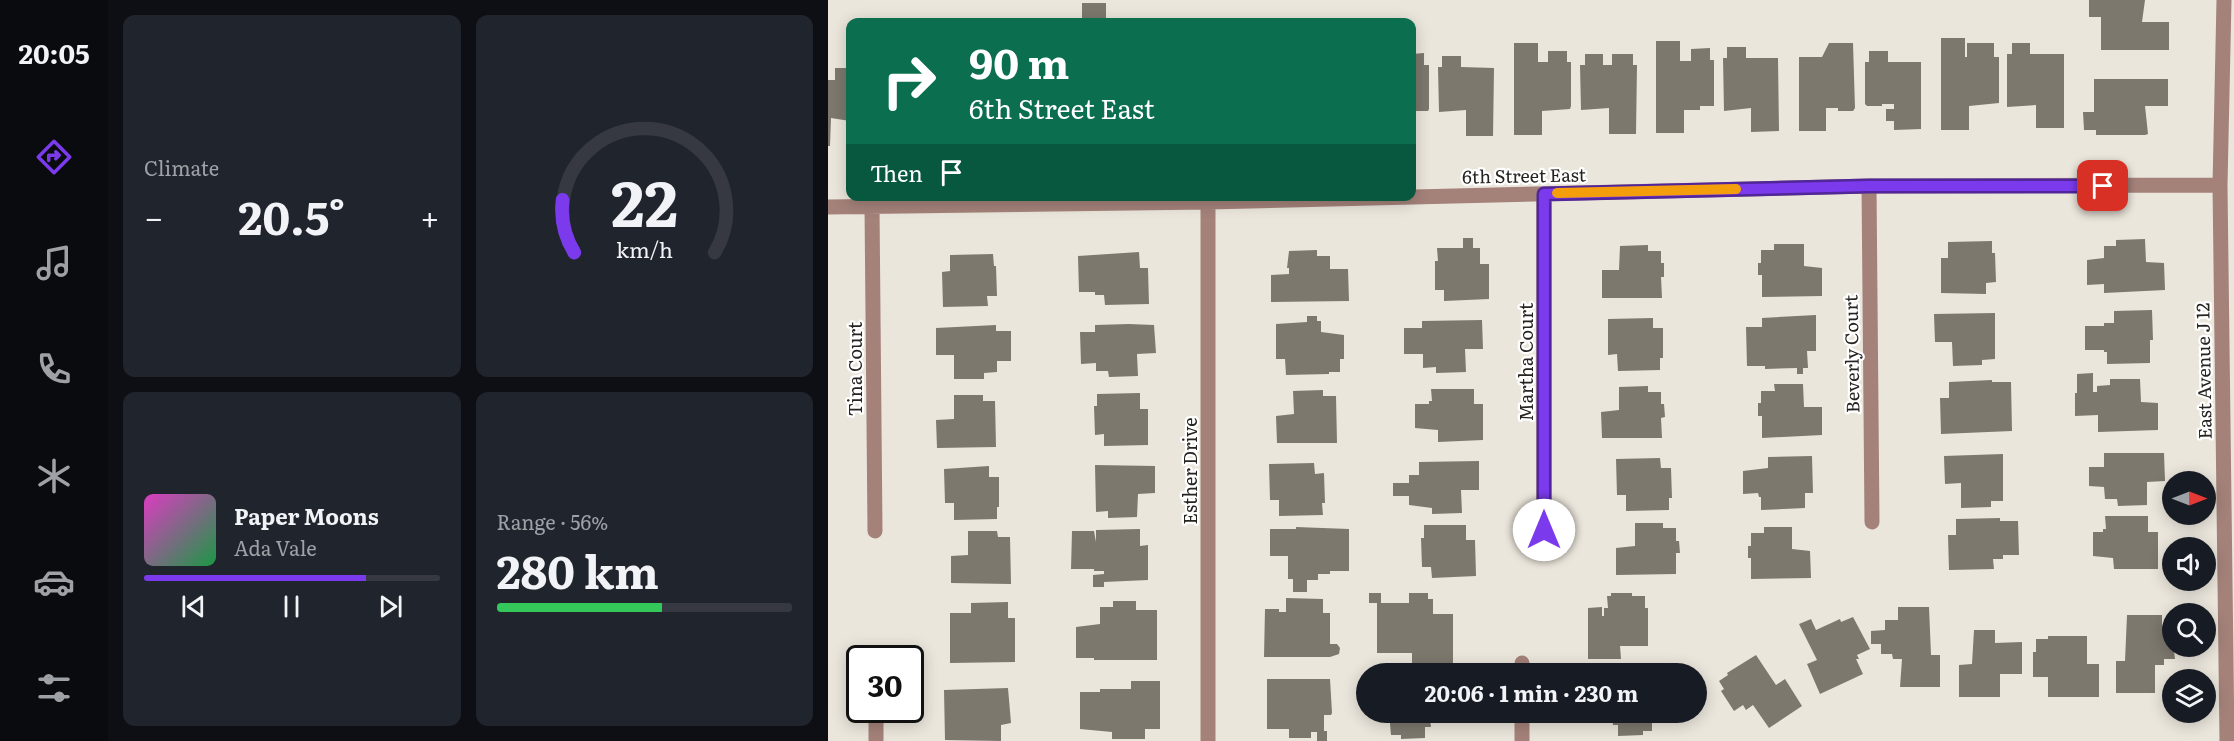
<!DOCTYPE html>
<html lang="en">
<head>
<meta charset="utf-8">
<style>
	body { margin:0; font-family:Literata,serif; background:#20242c; color:#f1f3f6; height:100vh; display:flex; flex-direction:column; font-size:22px; white-space:nowrap }
	* { box-sizing:border-box; margin:0 }
	p { font-size:20px; color:#9ea1a6 }
	.icon { flex:none; width:33px; height:33px; fill:none; stroke:currentColor; stroke-width:2; stroke-linecap:round; stroke-linejoin:round }
	.map { position:relative; flex:1; overflow:hidden }
	.drawer { display:flex; flex-direction:column; gap:15px; padding:15px; background:#0d0f14; width:720px }
	.drawer>* { flex:none }
	.hud { position:absolute; left:18px; top:18px; width:570px; height:183px; border-radius:12px; box-shadow:0 3px 15px #0003; background:#0b6e4f; color:#fff; overflow:hidden }
	.needle { width:39px; rotate:90deg }
	.tools { position:absolute; left:1334px; top:471px; display:grid; gap:12px }
	.tools a { display:grid; place-items:center; width:54px; height:54px; border-radius:50%; background:#171b24; box-shadow:0 3px 15px #0003; font-size:30px }
	.speed { position:absolute; left:18px; top:645px; display:flex; gap:12px; font-size:30px; font-weight:700; text-align:center }
	.speed>* { display:grid; place-content:center; width:78px; height:78px; border-radius:50%; background:#171b24; box-shadow:0 3px 15px #0003; line-height:1 }
	.speed .limit { border:3px solid #111; border-radius:9px; background:#fff; color:#111 }
	.pin { position:absolute; display:grid; place-items:center; width:51px; height:51px; color:#fff; margin:-26px; border-radius:12px; box-shadow:0 3px 9px #0006 }
	.me { position:absolute; width:66px; margin:-33px; rotate:0deg; stroke-linejoin:round; filter:drop-shadow(0 0 4px #0008) }
	.turn { display:flex; align-items:center; gap:21px; height:126px; padding:0 24px; font-size:27px }
	.turn .icon { width:78px; height:78px; stroke-width:2.5 }
	.turn b { display:block; font-size:42px; line-height:51px }
	.then { display:flex; align-items:center; height:57px; padding:0 24px; background:#0003; gap:12px; font-size:22px }
	.big { font-size:45px; font-weight:700; line-height:1.1 }
	.drawer .tile { flex:1; display:flex; flex-direction:column; justify-content:center; gap:9px; min-width:0; padding:0 21px; border-radius:12px; background:#20242c }
	.drawer .dial { align-items:center; gap:0 }
	.dial svg { height:156px; overflow:visible; fill:none; stroke:#363941; stroke-width:7; stroke-linecap:round; text-anchor:middle }
	.dial text { fill:#f1f3f6; stroke:none }
	.song { display:flex; align-items:center; gap:18px }
	.cover { width:72px; height:72px; border-radius:9px; background:linear-gradient(135deg,hsl(310 70% 55%),hsl(140 70% 35%)) }
	.played { height:6px; border-radius:3px; background:linear-gradient(90deg,#7c3aed 75%,#363941 75%) }
	.keys { display:flex; justify-content:space-around; direction:ltr }
	.heat { display:flex; justify-content:space-between; align-items:center; font-size:33px; direction:ltr }
	.charge { height:9px; border-radius:4px; background:linear-gradient(90deg,#34c759 56%,#363941 0) }
	.drawer .tiles { flex:1; display:grid; gap:15px; grid-template-columns:repeat(2,1fr) }
	.trip { position:absolute; left:528px; top:663px; width:351px; height:60px; border-radius:30px; background:#171b24; box-shadow:0 3px 15px #0003; font-weight:700; line-height:60px; text-align:center }
	main { display:flex; flex:1; min-height:0 }
	.tabs { display:flex; flex-direction:column; width:108px; justify-content:space-around; align-items:center; background:#090b0e; color:#9ea1a6 }
	.tabs .icon { width:42px; height:42px }
	.tabs .active { color:#7c3aed }
	.tabs b { font-size:27px; color:#f1f3f6 }
	.map>svg:first-child { display:block }
	.building { fill:#7c786e }
	.lines { fill:none; stroke-linecap:round; stroke-linejoin:round }
	.minor { stroke:#a4827a; stroke-width:15 }
	.route-casing { stroke:#51269a; stroke-width:15 }
	.route { stroke:#7c3aed; stroke-width:10 }
	.slow { stroke:#f59e0b; stroke-width:10 }
	.labels { text-anchor:middle; dominant-baseline:central; stroke-width:4.5; stroke-linejoin:round; paint-order:stroke }
	.street-label { font-size:18px; fill:#262420; stroke:#fff }
</style>
</head>
<body>
<main>
<nav class="tabs">
<b>20:05</b>
<svg class="icon active" aria-label="directions" viewBox="0 0 24 24"><path d="M12 3l9 9-9 9-9-9zM9 14v-3h6M13 9l2 2-2 2"/></svg>
<svg class="icon" aria-label="music" viewBox="0 0 24 24"><path d="M9 18V5l10-2v13"/><circle cx="6" cy="18" r="3"/><circle cx="16" cy="16" r="3"/></svg>
<svg class="icon" aria-label="phone" viewBox="0 0 24 24"><path d="M5 4h4l2 5-3 2q2 4 5 5l2-3 5 2v4C11 20 4 13 5 4z"/></svg>
<svg class="icon" aria-label="climate" viewBox="0 0 24 24"><path d="M12 3v18M4 7l16 10M4 17L20 7"/></svg>
<svg class="icon" aria-label="car" viewBox="0 0 24 24"><path d="M5 17H2v-5l4-1 3-4h7l3 4 3 1v5h-3M9 17h6M6 11h13"/><circle cx="7" cy="17" r="2"/><circle cx="17" cy="17" r="2"/></svg>
<svg class="icon" aria-label="filters" viewBox="0 0 24 24"><path d="M4 7h16M4 17h16"/><circle cx="9" cy="7" r="2"/><circle cx="15" cy="17" r="2"/></svg>
</nav>
<section class="drawer">
<div class="tiles">
<div class="tile"><p>Climate</p>
<div class="heat"><a>−</a><b class="big">20.5°</b><a>+</a></div>
</div>
<div class="tile dial"><svg viewBox="0 0 100 80">
<path d="M14 69A42 42 0 1 1 86 69"/>
<path d="M14 69A42 42 0 0 1 8 42" stroke="#7c3aed"/>
<text x="50" y="56" font-size="32" font-weight="700">22</text>
<text x="50" y="72" font-size="11">km/h</text>
</svg></div>
<div class="tile">
<div class="song"><i class="cover"></i><div><b>Paper Moons</b><p>Ada Vale</p></div></div>
<div class="played"></div>
<div class="keys"><svg class="icon" aria-label="previous" viewBox="0 0 24 24"><path d="M18 5L8 12l10 7zM5 5v14"/></svg><svg class="icon" aria-label="pause" viewBox="0 0 24 24"><path d="M8 5v14M16 5v14"/></svg><svg class="icon" aria-label="next" viewBox="0 0 24 24"><path d="M6 5l10 7-10 7zM19 5v14"/></svg></div>
</div>
<div class="tile"><p>Range · 56%</p><b class="big">280 km</b><div class="charge"></div></div>
</div>
</section>
<div class="map">
<svg width="1406" height="741" viewBox="0 0 1406 741">
	<rect width="100%" height="100%" fill="#ebe6dc"/>
	<path class="building" d="M1261,0H1317L1314,22H1341V50H1273V17H1261Z
		M254,3H278V22H254Z
		M1113,38H1137V57H1139V43H1166V57H1171V103L1141,106V130H1113Z
		M828,41H852V61H863V49L882,48V60H886V106H872V110H856V133H828Z
		M686,43H710V62H720V51H739V62H743V106L742,109L714,111V135H686Z
		M1001,43H1025L1027,108L1025,111H1010V108H998V131H971V57H994Z
		M1184,43H1202V54H1236V128H1208V105L1179,107V54H1184Z
		M899,47H918V58H950L951,131L923,132V108L896,111L895,58H899Z
		M1041,51H1060V62H1093V129L1066,130V121H1058V109H1066V104H1054V106H1039L1037,104V62H1041Z
		M596,53V65H601V109L600,111H586V113H584V54Z
		M757,54H775V65H784V54H805V65H809L808,134H781V108L753,110L752,65H757Z
		M614,56H633V67L666,68L665,136H638V110L611,112L610,67H614Z
		M7,68H22V121L3,118L2,146H0V80H7Z
		M1266,79H1340V106H1317L1320,134L1317,135H1268V130H1256L1255,112H1266Z
		M635,238H645V248H652V264H661V299L616,301V290H607V261H610L609,248H635Z
		M1317,239L1318,262L1336,263L1337,290L1276,293V284L1259,285V260L1276,258V246H1288V240Z
		M1164,241V253H1167L1168,282L1158,283V294L1113,293V258H1120V242Z
		M946,244H976V266L994,268V296L934,297V275H930V263H933V250H946Z
		M820,245V251H833V263H836V277H833L834,298H774V270H791L792,246Z
		M489,250V256H502V269H520L521,301L443,302V275L461,274V268H459L461,251Z
		M311,252L312,268H320L321,304L277,305L276,295H267V292H251L250,256Z
		M165,254L166,266H168L169,296H159L160,306L115,307L114,272L122,271V255Z
		M1324,310L1325,340H1322V363L1279,364V352H1276V350H1257V326H1276V323H1286V311Z
		M1167,313V359L1154,360V365L1125,366L1124,342H1107L1106,314Z
		M988,315V351H979L980,368H975V374H969V368L937,369V366H919L918,327H934V318Z
		M479,316H489V321H493V332L516,335V359H512V372H501V374L458,375L457,359H448V324L479,322Z
		M825,318V328H835V358H832V370L790,371L789,354L780,355V319Z
		M654,320L655,349H637L638,372L608,373V367L595,368V354H576V328H594V321Z
		M301,324L326,325L328,353L309,354L310,376L281,377L280,371H268V363L253,364L252,332H267V325Z
		M168,325V331H183V361H169V372L156,373V379H126V355H108V328Z
		M1265,373V392H1269V386L1282,385V379H1312L1313,402L1330,403V430L1270,432V415L1247,416V393H1249V374Z
		M1164,380V382H1183L1184,431L1113,434L1112,398H1121V382Z
		M946,384H975L976,407H994V435L934,438V416H930V403H933V391H947Z
		M820,386V392H833V404H836L837,417L833,418L834,438H774L773,412L791,410V387Z
		M603,389H646V404H655V440L610,442V430L587,428V404H601V401H604Z
		M495,390V396H508L509,443H449L448,416L466,414L465,391Z
		M312,393V409H320V445L276,446V434L267,435L266,406H269V394Z
		M126,395H155V401H167L168,447L109,448L108,420L126,419Z
		M1276,453H1336L1337,481L1319,482V505L1290,506L1289,499H1277L1276,487L1261,486V467H1276Z
		M1175,454V501H1163V507L1133,508V483L1117,484L1116,456Z
		M984,456L985,493H977V508L933,510V497H931L930,493L915,494V471L940,468V457Z
		M832,458L833,468H843L844,498H841V510L798,511V495H789L788,459Z
		M651,461V490H633L634,513L604,514V508L581,505V496H565V483H581V475H591V462Z
		M486,463L487,474L496,473L497,503H494L495,515L451,516V500H442L441,464Z
		M267,465L327,466V493L310,494L309,517L280,518V511L268,512Z
		M161,466V477H171V507H169V519L126,520V503H117L116,469Z
		M1277,516H1320V532H1330V569H1286L1285,558L1265,556V532H1275V529H1278Z
		M1172,518V521H1190L1191,555H1175V559H1165L1166,569L1121,570L1120,535H1128V519Z
		M807,523H835V528H848V541H851L852,553H848V574L788,575V548L807,546Z
		M596,525H638V540H647L648,576L604,578L603,567H594L593,538H596Z
		M468,527L521,529V571H502V574H490V580H479V592H465V579H460V556H442V529H468Z
		M936,527H964V549L982,551L983,578L923,579V558H920V546H923V533H936Z
		M312,529V546L320,545V580L276,582V587H265V575L276,574V571H266V569H243L244,531H266L268,542V530Z
		M140,531H169L170,537H182L183,584L123,583V556L140,555Z
		M541,593H553V603H581V593H600V599H605V614H625V664H584V653H549V603H541Z
		M783,593H804V596H817V608H820V646H792L793,659H760V608L774,607V616H776V608H780L779,596H783Z
		M458,598L495,599V613H502V644H509L512,648L511,654L502,657H436L437,609H451V612H458Z
		M285,601H308V610H329V660H266V658H248V627L272,624V607H285Z
		M180,602V618H187V662L122,663V613H143V603Z
		M1070,607H1101L1103,655H1112V687H1072L1074,659H1065L1064,654H1053V644H1043V631L1057,630V620H1070Z
		M1299,615H1334V626H1343L1347,659H1336V665H1327V693H1288V661H1297Z
		M1025,617L1042,649L1029,655L1031,659H1028L1035,674L992,694L979,664L989,660L971,624L983,619L988,630L1012,619L1013,622Z
		M1146,630H1167V643L1194,642V674H1172V697H1131V665L1144,664Z
		M1220,636H1259V664H1271V697H1220V677H1205V652H1208V639H1220Z
		M928,655L948,685L957,679L974,706L941,728L925,705L918,710L915,705L906,711L893,691L896,689L891,681L900,675L899,673Z
		M439,679H502L504,713L503,715H496V731H499V741H489V732H483V738H461V729H439Z
		M303,681H332V729H317V739H284V732L252,729V692H272V689H303Z
		M180,688L183,723L173,725V741L117,740L116,690Z
		M561,712H631V718L602,719L603,727H597V738L573,739V735H563Z
		M756,712H827V719L824,720V731H815V735L790,736V725H785L784,716L757,717Z"/>
	<g class="lines">
		<path class="minor" d="M1396,0L1392,185L1399,741
			M1041,186L1044,522
			M716,194V530
			M380,202V741
			M44,206L47,531
			M0,207L380,202L1041,186L1392,185
			M694,663V674
			M48,710V741
			M694,712V741"/>
	</g>
	<g class="lines">
		<g class="route-casing">
			<path id="route" d="M716,530V194L1041,186H1275"/>
		</g>
		<use href="#route" class="route"/>
		<path class="slow" d="M729,193L908,189"/>
	</g>
	<g class="labels">
		<g class="street-label">
			<text transform="translate(696 175) rotate(-1)">6th Street East</text>
			<text transform="translate(1023 354) rotate(-91)">Beverly Court</text>
			<text transform="translate(697 362) rotate(-90)">Martha Court</text>
			<text transform="translate(26 369) rotate(-90)">Tina Court</text>
			<text transform="translate(1375 371) rotate(-91)">East Avenue J 12</text>
			<text transform="translate(361 471) rotate(-90)">Esther Drive</text>
		</g>
	</g>
</svg>
<div class="tools">
<a><svg class="needle" viewBox="-14 -14 28 28"><path d="M0-13l5 13h-10z" fill="#e53935"/><path d="M0 13l5-13h-10z" fill="#9ea1a6"/></svg></a>
<a><svg class="icon" aria-label="sound" viewBox="0 0 24 24"><path d="M4 9h4l5-4v14l-5-4H4zM17 9q2 3 0 6"/></svg></a>
<a><svg class="icon" aria-label="search" viewBox="0 0 24 24"><circle cx="10" cy="10" r="6"/><path d="M15 15l6 6"/></svg></a>
<a><svg class="icon" aria-label="layers" viewBox="0 0 24 24"><path d="M12 4l9 5-9 5-9-5zM3 14l9 5 9-5"/></svg></a>
</div>
<div class="speed"><div class="limit">30</div></div>
<div class="pin" style="left:1275px;top:186px;background:#d93025"><svg class="icon" aria-label="arrive" viewBox="0 0 24 24"><path d="M6 21V4h12l-3 4 3 4H6"/></svg></div>
<svg class="me" style="left:716px;top:530px" viewBox="-20 -20 40 40"><circle r="19" fill="#fff"/><path d="M0-13L10 11 0 6-10 11z" fill="#7c3aed"/></svg>
<div class="trip">20:06 · 1 min · 230 m</div>
<div class="hud">
<div class="turn"><svg class="icon" aria-label="right" viewBox="0 0 24 24"><path d="M7 20v-9h11M14 6l5 5-5 5"/></svg><div><b>90 m</b>6th Street East</div></div>
<div class="then">Then<svg class="icon" aria-label="arrive" viewBox="0 0 24 24"><path d="M6 21V4h12l-3 4 3 4H6"/></svg></div>
</div>
</div>
</main>
</body>
</html>
